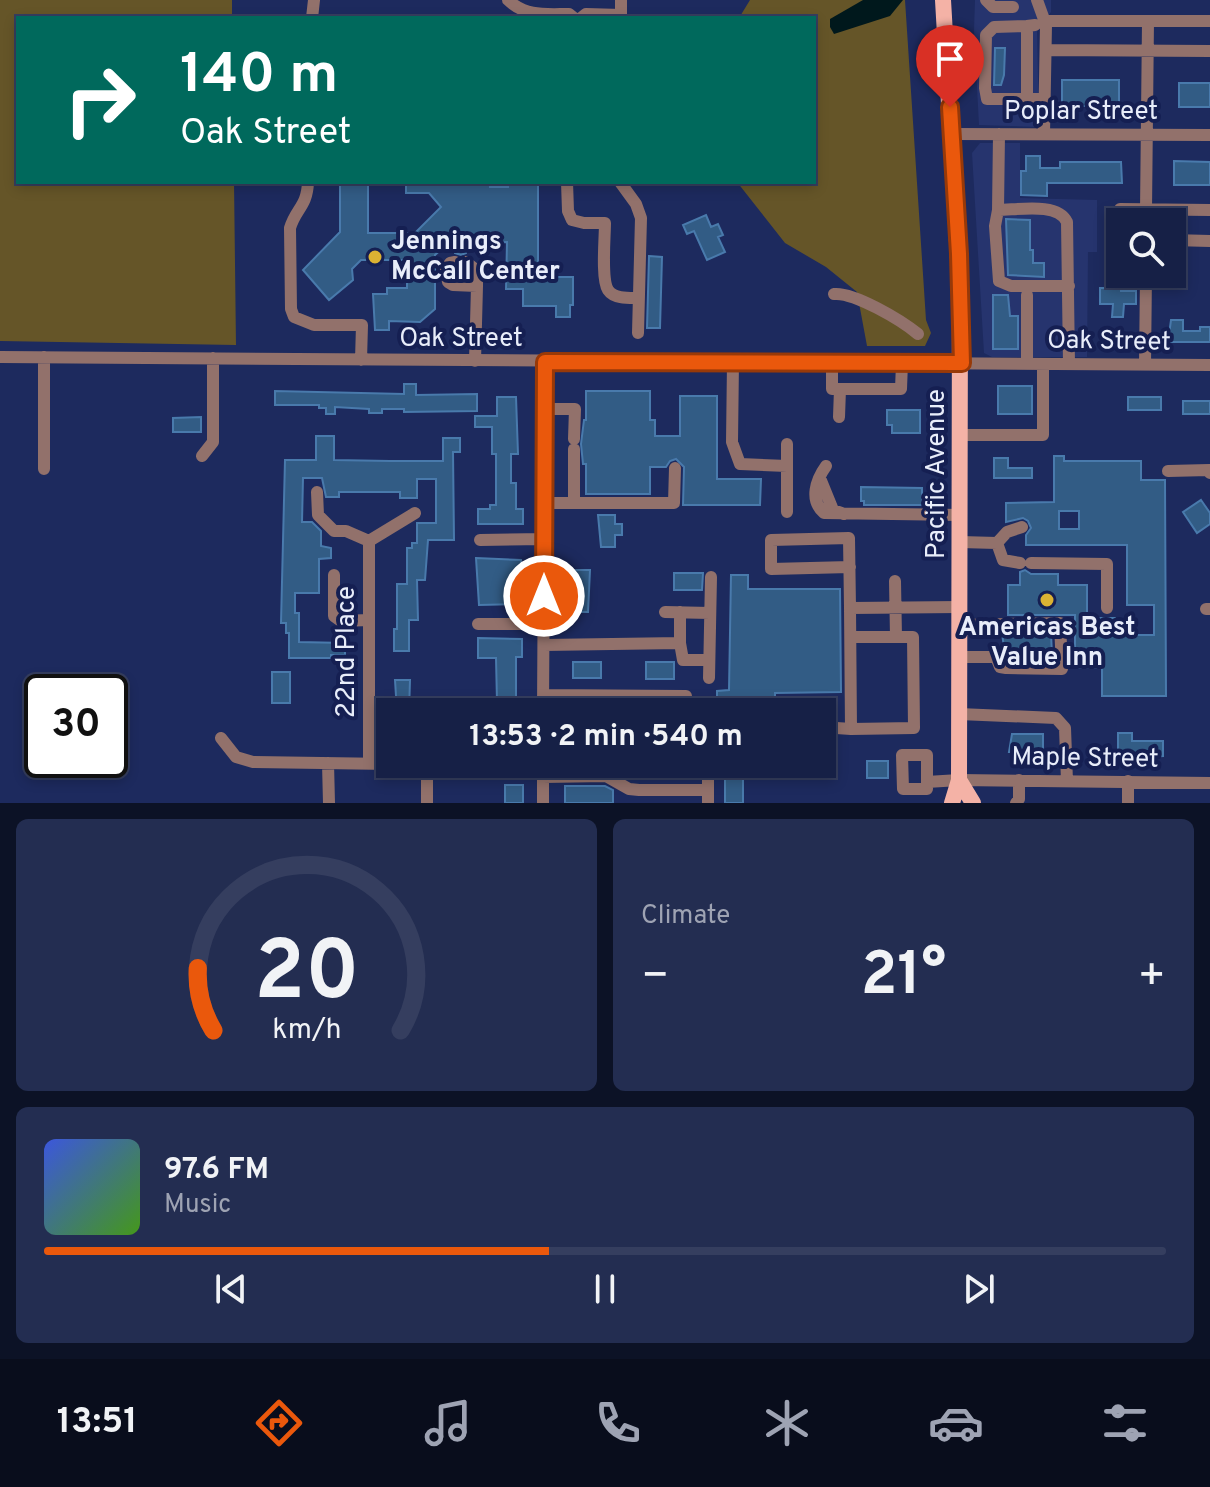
<!DOCTYPE html>
<html lang="en">
<head>
<meta charset="utf-8">
<style>
	body { margin:0; font-family:Overpass,sans-serif; background:#232d51; color:#f1f3f6; height:100vh; display:flex; flex-direction:column; font-size:30px; white-space:nowrap }
	* { box-sizing:border-box; margin:0 }
	p { font-size:26px; color:#9ea3b3 }
	.icon { flex:none; width:44px; height:44px; fill:none; stroke:currentColor; stroke-width:2; stroke-linecap:round; stroke-linejoin:round }
	.map { position:relative; height:803px; overflow:hidden }
	.drawer { display:flex; flex-direction:column; gap:16px; padding:16px; background:#0c1226; flex:1 }
	.drawer>* { flex:none }
	.banner { position:absolute; left:16px; top:16px; width:800px; height:168px; border-radius:0px; box-shadow:0 4px 12px #0003,0 0 0 2px #353e5f; background:#00695c; color:#fff; overflow:hidden }
	.fabs { position:absolute; left:1106px; top:208px; display:grid; gap:16px }
	.fabs a { display:grid; place-items:center; width:80px; height:80px; border-radius:0px; background:#162046; box-shadow:0 4px 12px #0003,0 0 0 2px #353e5f; font-size:40px }
	.speed { position:absolute; left:24px; top:674px; display:flex; gap:16px; font-size:40px; font-weight:700; text-align:center }
	.speed>* { display:grid; place-content:center; width:104px; height:104px; border-radius:50%; background:#162046; box-shadow:0 4px 12px #0003,0 0 0 2px #353e5f; line-height:1 }
	.speed .limit { border:4px solid #111; border-radius:12px; background:#fff; color:#111 }
	.pin { position:absolute; display:grid; place-items:center; width:68px; height:68px; color:#fff; margin:-82px -34px; border-radius:50% 50% 50% 0; rotate:-45deg; box-shadow:0 0 8px #0007 }
	.pin .icon { rotate:45deg }
	.me { position:absolute; width:88px; margin:-44px; rotate:0deg; stroke-linejoin:round; filter:drop-shadow(0 0 6px #0008) }
	.turn { display:flex; align-items:center; gap:28px; height:168px; padding:0 32px; font-size:36px }
	.turn .icon { width:104px; height:104px; stroke-width:2.5 }
	.turn b { display:block; font-size:56px; line-height:68px }
	.big { font-size:60px; font-weight:700; line-height:1.1 }
	.drawer .card { flex:1; display:flex; flex-direction:column; justify-content:center; gap:12px; min-width:0; padding:0 28px; border-radius:12px; background:#232d51 }
	.drawer .dial { align-items:center; gap:0 }
	.dial svg { height:208px; overflow:visible; fill:none; stroke:#353e5f; stroke-width:7; stroke-linecap:round; text-anchor:middle }
	.dial text { fill:#f1f3f6; stroke:none }
	.song { display:flex; align-items:center; gap:24px }
	.cover { width:96px; height:96px; border-radius:12px; background:linear-gradient(135deg,hsl(230 70% 55%),hsl(100 70% 35%)) }
	.played { height:8px; border-radius:4px; background:linear-gradient(90deg,#ea580c 45%,#353e5f 45%) }
	.keys { display:flex; justify-content:space-around; direction:ltr }
	.heat { display:flex; justify-content:space-between; align-items:center; font-size:44px; direction:ltr }
	.drawer .tiles { flex:1; display:grid; gap:16px; grid-template-columns:1fr 1fr }
	.card:last-child { grid-column:span 2 }
	.trip { position:absolute; left:376px; top:698px; width:460px; height:80px; border-radius:0px; background:#162046; box-shadow:0 4px 12px #0003,0 0 0 2px #353e5f; font-weight:700; line-height:80px; text-align:center }
	.tab-bar { display:flex; height:128px; justify-content:space-around; align-items:center; background:#090d1c; color:#9ea3b3 }
	.tab-bar .icon { width:56px; height:56px }
	.tab-bar .current { color:#ea580c }
	.tab-bar b { font-size:36px; color:#f1f3f6 }
	.map>svg:first-child { display:block }
	.built { fill:#26346e }
	.green { fill:#655528 }
	.water { fill:#00181c }
	.building { fill:#325c85; stroke:#497aac; stroke-width:2; fill-rule:evenodd }
	.lines { fill:none; stroke-linecap:round; stroke-linejoin:round }
	.minor { stroke:#92716b; stroke-width:12 }
	.major { stroke:#f4b2a6; stroke-width:16 }
	.route-casing { stroke:#983908; stroke-width:20 }
	.route { stroke:#ea580c; stroke-width:14 }
	.poi-dot { fill:#dbb233; stroke:#151f52; stroke-width:3 }
	.labels { text-anchor:middle; dominant-baseline:central; stroke-width:8; stroke-linejoin:round; paint-order:stroke }
	.street-label { font-size:26px; fill:#e8edfa; stroke:#151f52 }
	.poi-label { font-size:26px; font-weight:bold; fill:#e8edfa; stroke:#151f52; text-anchor:start }
</style>
</head>
<body>
<div class="map">
<svg width="1210" height="803" viewBox="0 0 1210 803">
	<rect width="100%" height="100%" fill="#1d2a5e"/>
	<path class="built" d="M975,0H1051V12L1037,29L1039,127L979,125L974,30Z
		M980,143H1020V198L1097,200V252H1088L1087,357H992L984,353L972,153Z"/>
	<path class="green" d="M0,0H232V18H18V182H234L236,345L0,341Z
		M750,0H905L926,320L931,333L925,346H867L857,292L826,267L785,243L737,182H814V18H739Z"/>
	<path class="water" d="M863,0H903L890,16L834,34L830,27V19Z"/>
	<path class="building" d="M995,48H1005L1004,75L1001,85H994Z
		M1062,80H1119V106H1062Z
		M1179,83H1210V107H1179Z
		M1026,156H1040V168H1060V162H1121L1122,183H1047V196L1021,195V171H1026Z
		M1174,161L1210,162V185H1174Z
		M340,182H368V233H415L441,207L429,193H406V182H490V187H508V182H538V277H573V305H570V317H556V306H523V289H506L507,242L467,243L466,253L461,255L455,253L456,236L435,255V309L420,322L389,321V330H375L373,294H387V288H407V260H361L352,269L353,280L329,300L303,270L340,232Z
		M706,215L711,227L718,224L723,235L718,237L725,252L707,260L694,231L687,234L683,225Z
		M1006,219L1030,220V250H1033V263H1044V277L1008,275Z
		M649,256L662,257L660,328H647Z
		M1108,281H1121V291H1136V304H1124L1123,317H1112L1113,304H1100V288H1108Z
		M993,295H1008L1010,316H1018V349H993Z
		M1171,320H1183V331H1200V327H1210V342H1168Z
		M404,384H416V395L477,394V411L404,412V409H382V413H369V409L335,407V414H326V408H319V405H275V391L404,394Z
		M998,386H1032V414H998Z
		M586,391H650V420H655V436H680V396H717V479H761L760,505H683L684,467L676,459L670,461L666,467H650V494H586V464H583L581,444L584,420H586Z
		M497,397H516L518,454H511V483H516V509H523V524H478V509H490V505H496V454H492V427H475V416H497Z
		M1128,397H1161V410H1128Z
		M1183,401H1210V414H1183Z
		M887,410H920V433H892V425H887Z
		M201,417V432H173V418Z
		M316,436H334V460L390,461H443V438H460V452H453L454,540H428L425,580H417L418,620H409V651H394V629H397V584H407V548H412V543H417V523H436V479H417V498H400V492H339V497H326L322,478H303L302,522H312L321,531V546L331,548V558L319,559V593H295V613H299V642L345,643V655H331V658H289V633H286V623H281L285,460H316Z
		M1054,456H1064V461H1141V480H1165L1166,696H1102V668H1075V615H1008V585H1020V572L1025,570L1031,574H1058V585H1087V618H1115V635H1154V605H1127V545H1026V535L1031,528L1028,521L1023,518L1006,522V503L1054,502ZM1059,511H1079V529H1059Z
		M994,458H1008V468H1032V478H994Z
		M861,487L922,488V505H864V501H861Z
		M1201,500L1210,513V524L1197,533L1183,512Z
		M598,515H615V524H622V535H615V547H601Z
		M476,558L521,560L522,604L479,605Z
		M575,570H590L588,612H570V600H575Z
		M674,573H703L702,590H674Z
		M731,575H748V589H840L841,692L775,693V705H750V712H732V707H717V691L729,690Z
		M1002,633H1051L1052,655H1005Z
		M478,638L522,639V657H516V702H497L496,658H478Z
		M573,662H601V678H573Z
		M646,662H674V679H646Z
		M272,672H290V703H272Z
		M395,680H410L409,712H397Z
		M1118,733H1132V741H1163V756L1118,759Z
		M1012,734H1043V752H1009Z
		M867,761H888V778H867Z
		M725,769L743,770V803H725Z
		M505,785H523V803H505Z
		M565,786H605L613,790V803H565Z"/>
	<g class="lines">
		<path class="minor" d="M508,0C526,17 546,14 569,14L574,18
			M986,0L993,7H1013
			M1037,0L1046,25L1044,134
			M312,18L314,0
			M581,18L586,14L621,15V0
			M1046,21H1210
			M1027,26L994,27L986,35L985,88L987,99H1045
			M1046,50L1210,51
			M1027,99V26L1035,25
			M952,134L1210,135
			M999,134L998,210C1017,210 1058,202 1067,222L1069,364
			M308,182C307,207 296,208 290,228L291,309L294,317L314,325H362L361,360
			M567,182L568,211L572,220L584,223H605C605,237 601,279 608,290C614,299 629,298 639,298
			M620,182L636,204L641,218L638,333
			M998,210L995,226L999,281L1011,286H1069
			M1146,210L1148,21
			M1120,240V209L1210,210
			M1172,240L1210,241
			M455,262L450,263L446,269L448,282L453,285L477,286V271L466,262
			M834,294C854,292 901,320 918,334
			M0,357L1210,365
			M475,361L477,286
			M733,362L732,442L740,464L787,466
			M832,363V389H901L902,363
			M1027,364V295
			M1145,365L1146,274
			M545,409H575L574,439
			M839,417L840,389
			M961,435H1043V364
			M787,444V512
			M202,456L213,442V358
			M826,466C816,480 809,500 824,513L961,515
			M44,469V357
			M1168,471L1209,470L1210,473
			M820,478L833,510L844,514
			M317,492L318,515L334,531H346L369,541
			M544,503H674L675,468
			M574,503V449
			M480,540L544,539
			M369,541L415,513
			M960,542L997,543L1003,560L1020,563
			M997,543L1007,532L1022,527
			M1031,563L1107,564V608
			M850,567L771,569V540L849,538L850,608
			M334,575V616L341,621L369,620
			M895,581L896,637
			M1206,609H1210
			M665,612L710,613
			M478,624H544
			M851,637H913L914,728L851,729L850,608L960,607
			M680,643V612
			M544,645L680,643L683,660H709
			M960,657H996L1000,667L1006,668L1062,669L1060,623L960,625
			M709,678L711,577
			M543,695L686,696V712
			M543,712L545,362
			M959,714L1056,718L1065,728L1067,781
			M822,727L851,729
			M221,738L236,757L253,762L390,764
			M902,755H927V789H903Z
			M328,763L329,803
			M369,764V541
			M427,764V803
			M543,777L606,776L629,789L639,790H708
			M927,782L959,780L1210,783
			M543,803V764
			M708,803V767
			M1016,803L1019,799V780
			M1128,803V781"/>
		<path class="major" d="M943,0L960,294L959,780L952,803
			M959,780L973,803"/>
	</g>
	<g class="lines">
		<g class="route-casing">
			<path id="route" d="M544,596L545,362L962,363L959,254L950,107"/>
		</g>
		<use href="#route" class="route"/>
	</g>
	<g class="poi-dot">
		<circle cx="375" cy="257" r="8"/>
		<circle cx="1047" cy="600" r="8"/>
	</g>
	<g class="labels">
		<g class="street-label">
			<text x="1081" y="112">Poplar Street</text>
			<text x="461" y="339">Oak Street</text>
			<text transform="translate(1109 342) rotate(1)">Oak Street</text>
			<text transform="translate(937 474) rotate(-90)">Pacific Avenue</text>
			<text transform="translate(347 652) rotate(-90)">22nd Place</text>
			<text transform="translate(1085 759) rotate(1)">Maple Street</text>
		</g>
		<g class="poi-label">
			<text x="391" y="242">Jennings<tspan x="391" dy="30">McCall Center</tspan></text>
			<text x="1047" y="628" text-anchor="middle">Americas Best<tspan x="1047" dy="30">Value Inn</tspan></text>
		</g>
	</g>
</svg>
<div class="fabs">
<a><svg class="icon" aria-label="search" viewBox="0 0 24 24"><circle cx="10" cy="10" r="6"/><path d="M15 15l6 6"/></svg></a>
</div>
<div class="speed"><div class="limit">30</div></div>
<div class="pin" style="left:950px;top:107px;background:#d93025"><svg class="icon" aria-label="arrive" viewBox="0 0 24 24"><path d="M6 21V4h12l-3 4 3 4H6"/></svg></div>
<svg class="me" style="left:544px;top:596px" viewBox="-20 -20 40 40"><circle r="17" fill="#ea580c" stroke="#fff" stroke-width="3"/><path d="M0-11L8 9 0 5-8 9z" fill="#fff"/></svg>
<div class="trip">13:53 · 2 min · 540 m</div>
<div class="banner">
<div class="turn"><svg class="icon" aria-label="right" viewBox="0 0 24 24"><path d="M7 20v-9h11M14 6l5 5-5 5"/></svg><div><b>140 m</b>Oak Street</div></div>
</div>
</div>
<section class="drawer">
<div class="tiles">
<div class="card dial"><svg viewBox="0 0 100 80">
<path d="M14 69A42 42 0 1 1 86 69"/>
<path d="M14 69A42 42 0 0 1 8 45" stroke="#ea580c"/>
<text x="50" y="56" font-size="32" font-weight="700">20</text>
<text x="50" y="72" font-size="11">km/h</text>
</svg></div>
<div class="card"><p>Climate</p>
<div class="heat"><a>−</a><b class="big">21°</b><a>+</a></div>
</div>
<div class="card">
<div class="song"><i class="cover"></i><div><b>97.6 FM</b><p>Music</p></div></div>
<div class="played"></div>
<div class="keys"><svg class="icon" aria-label="previous" viewBox="0 0 24 24"><path d="M18 5L8 12l10 7zM5 5v14"/></svg><svg class="icon" aria-label="pause" viewBox="0 0 24 24"><path d="M8 5v14M16 5v14"/></svg><svg class="icon" aria-label="next" viewBox="0 0 24 24"><path d="M6 5l10 7-10 7zM19 5v14"/></svg></div>
</div>
</div>
</section>
<nav class="tab-bar">
<b>13:51</b>
<svg class="icon current" aria-label="directions" viewBox="0 0 24 24"><path d="M12 3l9 9-9 9-9-9zM9 14v-3h6M13 9l2 2-2 2"/></svg>
<svg class="icon" aria-label="music" viewBox="0 0 24 24"><path d="M9 18V5l10-2v13"/><circle cx="6" cy="18" r="3"/><circle cx="16" cy="16" r="3"/></svg>
<svg class="icon" aria-label="phone" viewBox="0 0 24 24"><path d="M5 4h4l2 5-3 2q2 4 5 5l2-3 5 2v4C11 20 4 13 5 4z"/></svg>
<svg class="icon" aria-label="climate" viewBox="0 0 24 24"><path d="M12 3v18M4 7l16 10M4 17L20 7"/></svg>
<svg class="icon" aria-label="car" viewBox="0 0 24 24"><path d="M5 17H2v-5l4-1 3-4h7l3 4 3 1v5h-3M9 17h6M6 11h13"/><circle cx="7" cy="17" r="2"/><circle cx="17" cy="17" r="2"/></svg>
<svg class="icon" aria-label="filters" viewBox="0 0 24 24"><path d="M4 7h16M4 17h16"/><circle cx="9" cy="7" r="2"/><circle cx="15" cy="17" r="2"/></svg>
</nav>
</body>
</html>
